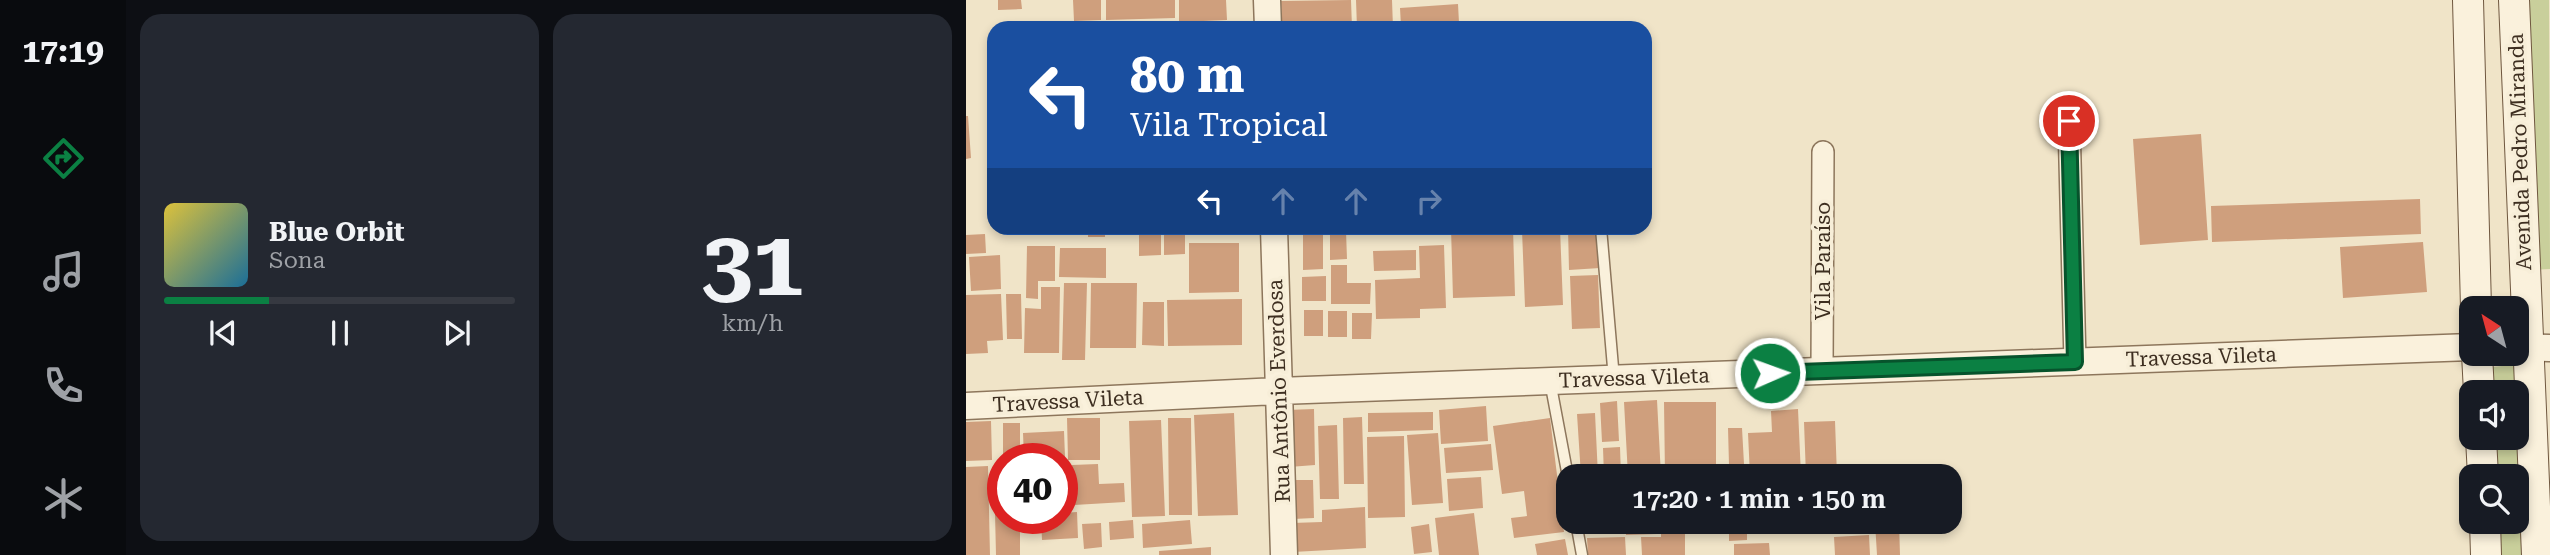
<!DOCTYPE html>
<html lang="en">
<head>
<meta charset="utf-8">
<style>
	body { margin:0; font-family:"Roboto Serif",serif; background:#242831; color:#f1f3f6; height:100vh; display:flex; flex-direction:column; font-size:26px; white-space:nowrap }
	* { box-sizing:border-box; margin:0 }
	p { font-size:23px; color:#9ea1a6 }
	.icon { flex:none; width:38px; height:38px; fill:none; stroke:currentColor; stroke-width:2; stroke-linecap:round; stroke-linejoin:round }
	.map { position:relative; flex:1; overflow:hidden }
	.side { display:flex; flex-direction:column; gap:14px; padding:14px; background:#0d0f14; width:840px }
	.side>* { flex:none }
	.banner { position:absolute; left:21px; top:21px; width:665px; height:214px; border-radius:21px; box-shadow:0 4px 10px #0003; background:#1a4fa0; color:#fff; overflow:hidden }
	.needle { width:46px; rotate:324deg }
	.controls { position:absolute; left:1493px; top:296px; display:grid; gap:14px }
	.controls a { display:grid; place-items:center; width:70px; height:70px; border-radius:14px; background:#171b24; box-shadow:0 4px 10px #0003; font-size:35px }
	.speed { position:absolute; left:21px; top:443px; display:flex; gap:14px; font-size:35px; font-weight:700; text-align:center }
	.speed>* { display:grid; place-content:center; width:91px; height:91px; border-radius:50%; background:#171b24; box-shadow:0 4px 10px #0003; line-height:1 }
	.speed .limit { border:10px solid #d22; background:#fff; color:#111 }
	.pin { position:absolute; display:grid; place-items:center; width:60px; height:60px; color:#fff; margin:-30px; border:4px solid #fff; border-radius:50%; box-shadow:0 2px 7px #0007 }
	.me { position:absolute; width:77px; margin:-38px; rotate:88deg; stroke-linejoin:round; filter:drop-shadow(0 0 5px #0008) }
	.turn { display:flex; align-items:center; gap:24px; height:147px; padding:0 28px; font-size:32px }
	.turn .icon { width:91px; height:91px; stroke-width:2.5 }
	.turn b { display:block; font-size:49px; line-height:60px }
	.lanes { display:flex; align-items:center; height:66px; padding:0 28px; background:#0003; justify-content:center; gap:35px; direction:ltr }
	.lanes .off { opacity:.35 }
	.side .widget { flex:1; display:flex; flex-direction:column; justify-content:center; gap:10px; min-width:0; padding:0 24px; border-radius:21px; background:#242831 }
	.side .dial { align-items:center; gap:0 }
	.dial b { font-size:91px; line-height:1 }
	.song { display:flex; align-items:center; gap:21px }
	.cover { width:84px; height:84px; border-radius:10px; background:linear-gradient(135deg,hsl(50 70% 55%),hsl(200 70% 35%)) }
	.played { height:7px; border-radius:4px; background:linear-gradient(90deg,#0b8043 30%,#363941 30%) }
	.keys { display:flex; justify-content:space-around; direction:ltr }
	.side .tiles { flex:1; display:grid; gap:14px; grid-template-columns:repeat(2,1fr) }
	.trip { position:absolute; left:590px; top:464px; width:406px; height:70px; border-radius:21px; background:#171b24; box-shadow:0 4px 10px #0003; font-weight:600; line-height:70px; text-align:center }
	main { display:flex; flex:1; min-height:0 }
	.tabs { display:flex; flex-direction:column; width:126px; justify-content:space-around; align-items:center; background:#090b0e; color:#9ea1a6 }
	.tabs .icon { width:49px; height:49px }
	.tabs .selected { color:#0b8043 }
	.tabs b { font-size:32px; color:#f1f3f6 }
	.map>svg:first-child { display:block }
	.green { fill:#c9cf9b }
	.building { fill:#cf9f7d }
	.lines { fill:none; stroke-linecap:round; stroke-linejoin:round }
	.service-casing { stroke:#8d765c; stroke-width:13 }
	.minor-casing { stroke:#8d765c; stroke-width:24 }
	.tertiary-casing { stroke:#8d765c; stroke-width:29 }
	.secondary-casing { stroke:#6f573f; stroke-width:32 }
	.service { stroke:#faf1dc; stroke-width:10 }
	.minor { stroke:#faf1dc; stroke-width:21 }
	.tertiary { stroke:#faf1dc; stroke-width:26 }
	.secondary { stroke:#faf1dc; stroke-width:30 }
	.route-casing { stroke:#07532c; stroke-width:18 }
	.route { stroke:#0b8043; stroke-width:12 }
	.labels { text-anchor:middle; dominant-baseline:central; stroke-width:7; stroke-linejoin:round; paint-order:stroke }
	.street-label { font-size:21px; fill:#3d2e20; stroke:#f7eed8 }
</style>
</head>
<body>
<main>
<nav class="tabs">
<b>17:19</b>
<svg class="icon selected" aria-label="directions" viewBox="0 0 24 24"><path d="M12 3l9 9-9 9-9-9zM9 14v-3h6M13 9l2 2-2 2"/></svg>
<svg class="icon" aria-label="music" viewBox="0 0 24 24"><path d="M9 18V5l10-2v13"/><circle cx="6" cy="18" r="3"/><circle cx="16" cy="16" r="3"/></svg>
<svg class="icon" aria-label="phone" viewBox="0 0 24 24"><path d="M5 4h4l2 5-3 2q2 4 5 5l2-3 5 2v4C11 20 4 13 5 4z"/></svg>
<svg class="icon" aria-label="climate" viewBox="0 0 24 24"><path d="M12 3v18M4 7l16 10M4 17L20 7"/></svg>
</nav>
<section class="side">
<div class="tiles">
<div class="widget">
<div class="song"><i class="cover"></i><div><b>Blue Orbit</b><p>Sona</p></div></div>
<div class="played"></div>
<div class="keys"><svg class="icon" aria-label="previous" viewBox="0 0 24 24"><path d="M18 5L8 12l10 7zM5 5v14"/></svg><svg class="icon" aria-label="pause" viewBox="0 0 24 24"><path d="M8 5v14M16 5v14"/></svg><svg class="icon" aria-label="next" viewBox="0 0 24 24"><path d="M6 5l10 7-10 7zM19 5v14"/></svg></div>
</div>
<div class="widget dial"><b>31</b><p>km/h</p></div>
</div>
</section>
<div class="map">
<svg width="1584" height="555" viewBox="0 0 1584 555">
	<rect width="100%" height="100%" fill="#f0e4c8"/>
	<path class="green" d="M1556,0H1583L1584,269L1565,270Z
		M1552,364L1560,555H1527L1525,522H1550V476H1523L1522,438H1550V392H1520L1519,368Z"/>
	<path class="building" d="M32,0H55L56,9L32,10Z
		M107,0H135V20L108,21Z
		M140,0H209V18L140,20Z
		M213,0H260L261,20L213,22Z
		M385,0L386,28H316L315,1Z
		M390,0H426L427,28H391Z
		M492,4L493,23L435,26L434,8Z
		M0,116H2L5,158L0,159Z
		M1235,134L1242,240L1174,245L1167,139Z
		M1454,199L1455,234L1246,242L1245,206Z
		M122,228H139V237H122Z
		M173,228H195V255L173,256Z
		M198,228H219V254L198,255Z
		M337,228H357V269L337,270Z
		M485,228H547L549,296L487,298Z
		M594,228L597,305L559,307L556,230Z
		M602,228H633L634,268L603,270Z
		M364,231H380L381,259L364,260Z
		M19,234L20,253L0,254V235Z
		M1457,242L1461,292L1377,298L1374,247Z
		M223,243H273V292L223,293Z
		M478,245L480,308L454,309V318L410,319L409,280L454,278L453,246Z
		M61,246H89V281H72V299L60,298Z
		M94,248H140V278L93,277Z
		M450,250V270L408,271L407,251Z
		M34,255L35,289L5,291L3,257Z
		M365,265H381V283H405L404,304H365Z
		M632,275L634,328L606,329L604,276Z
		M360,276V301H336V277Z
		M98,283H121L119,360H96Z
		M125,283H171L170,348H124Z
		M75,287H94L93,353H58L59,308L75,309Z
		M35,294L37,340L21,341L22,353L0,354V295Z
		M40,294H55L56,339H41Z
		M276,299V345L202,346L201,300Z
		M177,302H198V346L176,345Z
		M338,310H357V336H338Z
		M362,311H381V337H362Z
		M386,313H406L405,339H386Z
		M691,400L695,476H662L658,402Z
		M651,401L653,441L636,442L634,403Z
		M698,402H750V476H699Z
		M520,406L522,441L475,444L473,410Z
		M348,409L349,465L323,467L321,410Z
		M832,409L835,476H784L782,433L806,432L805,411Z
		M467,412V430L402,432V413Z
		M268,413L272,515L232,516L228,415Z
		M629,413L632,476H615L611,414Z
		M396,417L398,484H378L377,418Z
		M101,418H134V460H102Z
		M202,418H225L226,515H203Z
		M584,418L598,532L548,538L545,518L561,516L558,491L536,494L527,426Z
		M195,420L199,516L166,517L163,421Z
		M25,421L26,460L0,461V422Z
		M869,421L871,476H840L838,422Z
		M37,423H54V458H37Z
		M371,425L373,499H354L352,426Z
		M762,428H776L778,464L763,465Z
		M98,431L101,509H96V458H58L57,433Z
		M472,433L477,503L446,505L441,435Z
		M438,436L439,517L402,518L401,437Z
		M525,444L527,470L480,473L478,448Z
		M654,447L655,476H638L637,448Z
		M132,464L133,484L158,483L159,502L108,505L106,465Z
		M22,466L24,555H0V467Z
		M515,477L517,508L483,511L481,479Z
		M326,480H347L348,518L327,519Z
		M399,507L400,548L327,552L326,523L356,522V510Z
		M111,512L112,538L76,540L75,518H96V513Z
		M29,513H37V518H54V555H30Z
		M508,513L513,555H473L469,518Z
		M167,520L168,538L144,540L143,522Z
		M224,520L226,544L177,548L176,524Z
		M622,522H656V532L622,533Z
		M660,522H691V534L660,535Z
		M763,522H781V540L763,541Z
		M875,522H905V531L875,532Z
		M909,522H933L934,555H911Z
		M135,523L136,547L118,549L116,524Z
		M463,524L466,552L448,554L445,527Z
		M695,525H719V555H676L675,537H695Z
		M903,535L904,555H869L868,537Z
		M659,537L660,555H622L621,538Z
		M599,539L602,555H571L569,544Z
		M803,543L804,555H768V544Z
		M245,547V555H193V551Z"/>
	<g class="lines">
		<g class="service-casing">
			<path id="service" d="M635,228L648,379
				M584,381L602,477
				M610,522L616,555"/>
		</g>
		<g class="minor-casing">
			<path id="minor" d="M1103,121L1109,362
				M856,371L857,152"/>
		</g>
		<g class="tertiary-casing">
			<path id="tertiary" d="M301,0L302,28
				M308,228L318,555
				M1550,347L1584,348
				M0,406L313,391L1505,347"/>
		</g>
		<g class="secondary-casing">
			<path id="secondary" d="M1502,0L1510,308
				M1548,0L1571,555
				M1511,354L1513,392
				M1515,438L1517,476
				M1519,522L1520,555"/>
		</g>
		<use href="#service" class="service"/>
		<use href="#minor" class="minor"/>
		<use href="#tertiary" class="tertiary"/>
		<use href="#secondary" class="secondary"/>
	</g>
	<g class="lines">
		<g class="route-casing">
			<path id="route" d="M804,373L1109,362L1103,121"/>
		</g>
		<use href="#route" class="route"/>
	</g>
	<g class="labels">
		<g class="street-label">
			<text transform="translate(1554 152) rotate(-92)">Avenida Pedro Miranda</text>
			<text transform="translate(857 261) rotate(-90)">Vila Paraíso</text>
			<text transform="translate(1235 357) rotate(-2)">Travessa Vileta</text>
			<text transform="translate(668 378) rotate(-2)">Travessa Vileta</text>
			<text transform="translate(313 391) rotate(-92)">Rua Antônio Everdosa</text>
			<text transform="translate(102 401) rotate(-3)">Travessa Vileta</text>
		</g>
	</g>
</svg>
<div class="controls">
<a><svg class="needle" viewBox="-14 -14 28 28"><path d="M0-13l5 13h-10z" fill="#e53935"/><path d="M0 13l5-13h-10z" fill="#9ea1a6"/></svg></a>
<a><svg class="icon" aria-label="sound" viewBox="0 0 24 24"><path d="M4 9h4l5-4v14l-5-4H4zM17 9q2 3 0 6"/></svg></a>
<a><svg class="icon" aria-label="search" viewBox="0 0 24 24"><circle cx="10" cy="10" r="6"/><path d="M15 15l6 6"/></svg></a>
</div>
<div class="speed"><div class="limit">40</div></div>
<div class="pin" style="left:1103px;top:121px;background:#d93025"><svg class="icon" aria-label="arrive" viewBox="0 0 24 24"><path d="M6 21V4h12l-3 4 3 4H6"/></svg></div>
<svg class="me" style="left:804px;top:373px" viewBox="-20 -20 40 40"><circle r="17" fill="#0b8043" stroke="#fff" stroke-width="3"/><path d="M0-11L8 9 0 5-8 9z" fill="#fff"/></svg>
<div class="trip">17:20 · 1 min · 150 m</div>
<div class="banner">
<div class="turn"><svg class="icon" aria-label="left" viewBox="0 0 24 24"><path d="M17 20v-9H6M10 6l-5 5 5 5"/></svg><div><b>80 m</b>Vila Tropical</div></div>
<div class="lanes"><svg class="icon" aria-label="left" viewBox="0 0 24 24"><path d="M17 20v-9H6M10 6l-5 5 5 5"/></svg><svg class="icon off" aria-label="ahead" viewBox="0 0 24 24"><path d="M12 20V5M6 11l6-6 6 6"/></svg><svg class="icon off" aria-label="ahead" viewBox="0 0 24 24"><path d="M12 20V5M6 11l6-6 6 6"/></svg><svg class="icon off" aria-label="right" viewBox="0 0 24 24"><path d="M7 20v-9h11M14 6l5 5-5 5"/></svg></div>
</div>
</div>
</main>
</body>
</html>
